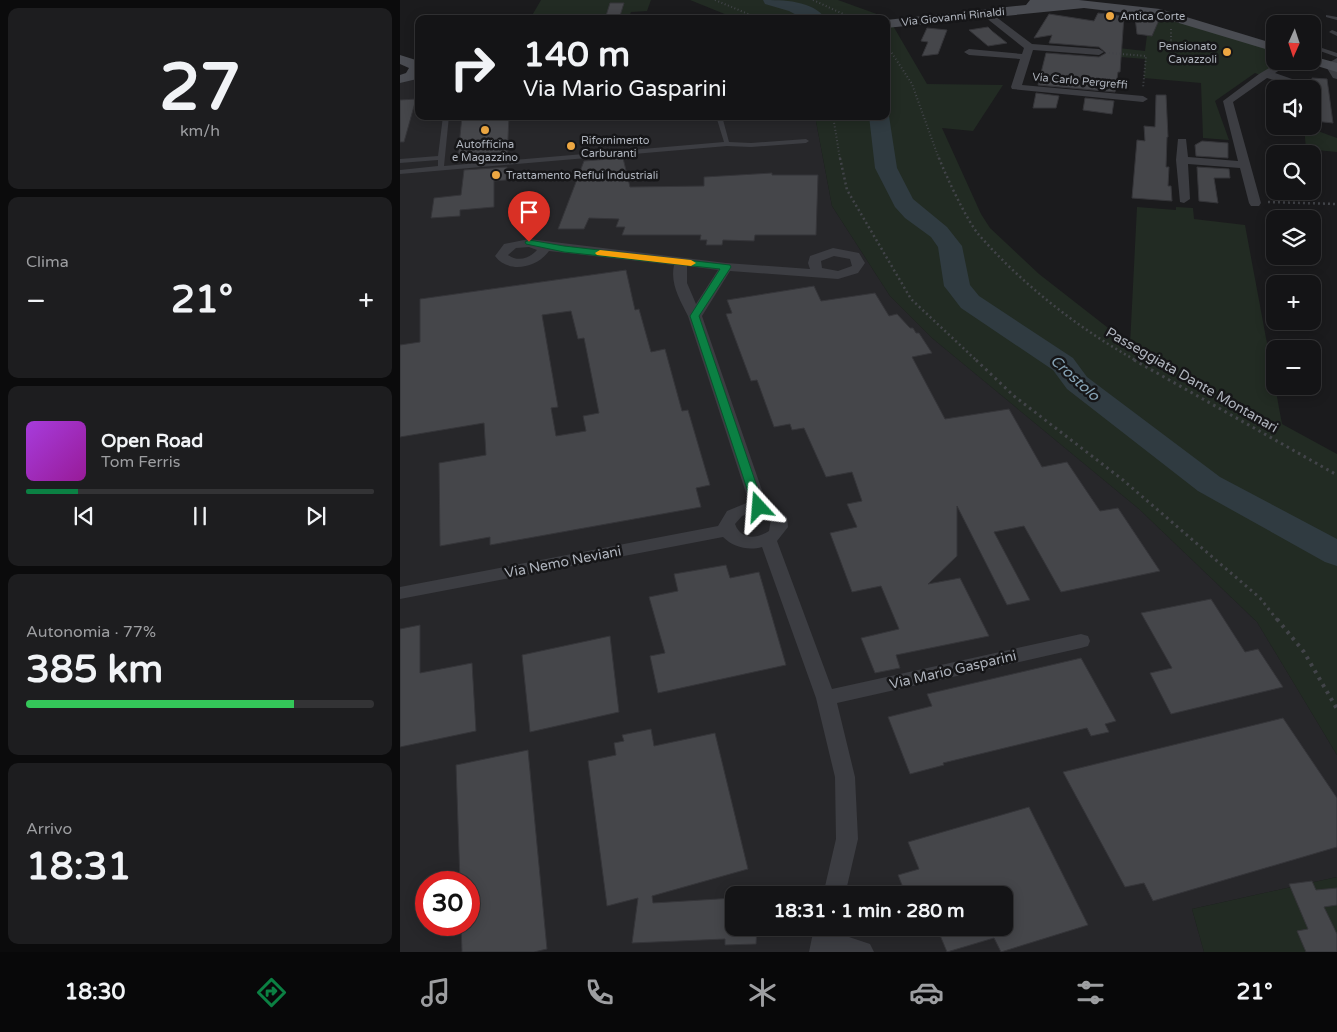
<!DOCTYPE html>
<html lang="it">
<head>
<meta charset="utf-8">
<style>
	body { margin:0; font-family:"Varela Round",sans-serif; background:#1d1d1f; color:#f1f3f6; height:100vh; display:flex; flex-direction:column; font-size:19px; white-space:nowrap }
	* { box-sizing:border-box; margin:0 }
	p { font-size:16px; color:#9d9ea1 }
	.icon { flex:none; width:28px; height:28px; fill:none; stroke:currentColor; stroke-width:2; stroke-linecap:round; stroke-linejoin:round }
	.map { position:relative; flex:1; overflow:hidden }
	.panel { display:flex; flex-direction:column; gap:8px; padding:8px; background:#0b0b0c; width:400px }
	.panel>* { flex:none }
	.guide { position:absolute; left:15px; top:15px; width:475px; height:105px; border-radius:10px; box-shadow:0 2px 12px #0003,0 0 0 1px #333335; background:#141416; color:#f1f3f6; overflow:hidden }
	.needle { width:32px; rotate:183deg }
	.fabs { position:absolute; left:866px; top:15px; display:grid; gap:10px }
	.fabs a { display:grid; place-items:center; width:55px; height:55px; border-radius:10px; background:#141416; box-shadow:0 2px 12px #0003,0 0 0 1px #333335; font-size:25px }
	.speed { position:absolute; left:15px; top:871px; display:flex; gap:10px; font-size:25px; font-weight:700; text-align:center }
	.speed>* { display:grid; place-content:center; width:65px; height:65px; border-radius:50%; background:#141416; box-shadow:0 2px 12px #0003,0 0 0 1px #333335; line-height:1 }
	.speed .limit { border:8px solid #d22; background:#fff; color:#111 }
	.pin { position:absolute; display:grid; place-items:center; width:42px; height:42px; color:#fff; margin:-51px -21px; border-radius:50% 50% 50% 0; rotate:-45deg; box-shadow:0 0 5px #0007 }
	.pin .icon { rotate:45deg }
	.me { position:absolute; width:55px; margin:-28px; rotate:341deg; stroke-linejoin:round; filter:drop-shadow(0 0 4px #0008) }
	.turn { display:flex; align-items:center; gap:18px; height:105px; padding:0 25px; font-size:22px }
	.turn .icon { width:65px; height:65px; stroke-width:2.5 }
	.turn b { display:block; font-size:35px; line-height:42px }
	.big { font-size:38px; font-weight:700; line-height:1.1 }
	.panel .tile { flex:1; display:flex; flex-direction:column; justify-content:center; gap:8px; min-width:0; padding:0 18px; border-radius:10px; background:#1d1d1f }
	.panel .dial { align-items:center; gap:0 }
	.dial b { font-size:65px; line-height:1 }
	.song { display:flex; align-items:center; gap:15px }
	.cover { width:60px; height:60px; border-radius:8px; background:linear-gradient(135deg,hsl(280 70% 55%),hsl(300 70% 35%)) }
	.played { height:5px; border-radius:2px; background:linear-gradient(90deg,#0b8043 15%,#333335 15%) }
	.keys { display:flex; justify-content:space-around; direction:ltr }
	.heat { display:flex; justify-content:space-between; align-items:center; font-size:28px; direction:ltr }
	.charge { height:8px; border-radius:4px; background:linear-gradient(90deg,#34c759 77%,#333335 0) }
	.trip { position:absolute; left:325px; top:886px; width:288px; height:50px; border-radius:10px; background:#141416; box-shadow:0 2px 12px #0003,0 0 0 1px #333335; font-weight:700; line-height:50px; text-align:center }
	.dock { display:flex; height:80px; justify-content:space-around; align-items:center; background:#080809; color:#9d9ea1 }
	.dock .icon { width:35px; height:35px }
	.dock .active { color:#0b8043 }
	.dock b { font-size:22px; color:#f1f3f6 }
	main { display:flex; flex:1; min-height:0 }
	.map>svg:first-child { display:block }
	.built { fill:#27272a; fill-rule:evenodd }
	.green { fill:#222b23 }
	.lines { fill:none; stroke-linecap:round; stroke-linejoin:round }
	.river { fill:#303b41; fill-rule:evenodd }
	.building { fill:#45464a; stroke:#353539; fill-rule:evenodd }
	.path-far3 { stroke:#424449; stroke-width:2; stroke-dasharray:1 2.5; stroke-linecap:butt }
	.path-far2 { stroke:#424449; stroke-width:2.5; stroke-dasharray:2 3; stroke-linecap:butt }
	.path-far1 { stroke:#424449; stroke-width:3; stroke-dasharray:2.5 4; stroke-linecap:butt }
	.path { stroke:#424449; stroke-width:4; stroke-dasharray:3 5; stroke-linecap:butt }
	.lane { fill:#3c3d42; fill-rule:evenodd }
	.street { fill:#3c3d42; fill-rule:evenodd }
	.secondary { fill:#4a4c52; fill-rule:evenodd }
	.route { fill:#0b8043; stroke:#07532c }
	.slow { fill:#f59e0b }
	.poi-dot { fill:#eda742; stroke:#161618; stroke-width:2 }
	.labels { text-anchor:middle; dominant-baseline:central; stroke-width:5; stroke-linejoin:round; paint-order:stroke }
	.far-poi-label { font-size:11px; fill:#aeb3bc; stroke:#161618; text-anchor:start }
	.far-street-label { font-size:11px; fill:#aeb3bc; stroke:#161618 }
	.street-label { font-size:14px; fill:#aeb3bc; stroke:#161618 }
	.water-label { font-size:15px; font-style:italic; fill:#86a3b5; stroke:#161618 }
</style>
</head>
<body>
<main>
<section class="panel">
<div class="tile dial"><b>27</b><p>km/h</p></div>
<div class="tile"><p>Clima</p>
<div class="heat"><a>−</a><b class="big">21°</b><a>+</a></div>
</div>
<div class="tile">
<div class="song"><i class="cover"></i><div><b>Open Road</b><p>Tom Ferris</p></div></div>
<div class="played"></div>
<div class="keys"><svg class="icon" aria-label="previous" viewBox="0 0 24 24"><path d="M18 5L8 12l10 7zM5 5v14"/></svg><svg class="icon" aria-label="pause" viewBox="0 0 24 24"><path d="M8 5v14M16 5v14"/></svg><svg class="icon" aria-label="next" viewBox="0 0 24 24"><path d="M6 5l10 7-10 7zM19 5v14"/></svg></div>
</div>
<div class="tile"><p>Autonomia · 77%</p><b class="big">385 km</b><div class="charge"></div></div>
<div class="tile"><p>Arrivo</p><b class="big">18:31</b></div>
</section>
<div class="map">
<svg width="937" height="952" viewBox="0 0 937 952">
	<rect width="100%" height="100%" fill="#1b1b1d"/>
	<path class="built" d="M19,74V116H415L432,206L490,296L532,338L739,509L857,622L937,755V877L792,909L804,952H0V79ZM26,882H69V925H26ZM334,895H604V928H334Z"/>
	<path class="green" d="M141,0H251L247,11L231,12L228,19H130Z
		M290,0H438L485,17L492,24L527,84L603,85L573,131L542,128L581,214L590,228L639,274L730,345L737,207L776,210V207L793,208L794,219L845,225L882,424L937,454V755L857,622L739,509L532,338L490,296L432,206L415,116H486V19H337Z
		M771,16L875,48V61H889L863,76L855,73L815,101L829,140L803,138L801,83L744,78L745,59L708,56L710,47L745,51L747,35L752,36L759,20L771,21Z
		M904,126L937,138V152L906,149Z
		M937,877V952H804L792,909Z"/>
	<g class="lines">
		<path class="river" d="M363,0C382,0 413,0 426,19H404L389,11L365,4Z
			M486,112L489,116L497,168L513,199L547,227L562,246L570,285L579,296L673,358L687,377L820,477L937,539V566L925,562L798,491L667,389L653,370L561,308L548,291L544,286L538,247L531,237L505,218L495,207L475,168L469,116H486Z"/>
	</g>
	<path class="building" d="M210,3H224L219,19H205Z
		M698,13L724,16L720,72H718L715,92L638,85L646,53L699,57L706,53L699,47L649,43L652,35L634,38L649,14L694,21Z
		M735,17L759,20L752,36L737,34Z
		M588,27L592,31L607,43L588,46L569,30Z
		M527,28L547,30L538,54L522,56L528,42L521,41Z
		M912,78L927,79L933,123L914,121Z
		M636,93L659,96L656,108H633Z
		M756,95H766L768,137H767L766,167H769L768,186H771L772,201L732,198L737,140L745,141L744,126L755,127Z
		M685,98L714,101L712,114L683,110Z
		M16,99L4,142H0V100Z
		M62,116H109L107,159L65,162L66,155L58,156Z
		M802,141L828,143V158L796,156L795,145Z
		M223,158L230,187L304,186V177L372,173V175H418L416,235H355L354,241L323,240L322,245H306L307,240H300L301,235H222L225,227H216L219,219L189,218L184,229H158L184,161Z
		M107,167L106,180L94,181V207L60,210V216L31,218L34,198L61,195L64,170Z
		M797,167L829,169L830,178H814L818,203L799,201Z
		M226,270L235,310L239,309L251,352L265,349L282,411L288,410L310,485L296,488L301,507L90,545V537L40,546L39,463L86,455L84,423L0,437V345L20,342V299ZM171,311L178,339L184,338L199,413L183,416L186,431L156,436L151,408L158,407L142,315Z
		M414,286L421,301L475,293L489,316L497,314L510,328H513L516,333H519L532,353L512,357L545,419L609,409L642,467L667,462L700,511L718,508L760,571L661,592L624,526L594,532L630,600L607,605L557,506V556L528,584L560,578L589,636L496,655L500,668L475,673L461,638L499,629L481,586L452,592L430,533L457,527L447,504L462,501L452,472L426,477L404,428L392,430L390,424L374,427L357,380L351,381L326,314L332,313L327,300Z
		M326,565L330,578L359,572L386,665L258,693L250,656L265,653L249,597L278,591L274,574Z
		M811,599L845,652L858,649L883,687L771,714L750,673L772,668L741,613Z
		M20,625V673L72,663L76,731L0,747V629Z
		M210,636L219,712L130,732L122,655Z
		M681,658L716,721L705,724L709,732L691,736L687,728L543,763L544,765L510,774L488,717L532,706L527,694Z
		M883,718L937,798V847L753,901L744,883L725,887L663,772Z
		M251,729L254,746L315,733L348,869L252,896L253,903L334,898V928H357L356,944L325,945V939L232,943L238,898L207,906L188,761L216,755L214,743L224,741L222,735Z
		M128,750L147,949L134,952H62L61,925H69V882H60L56,765Z
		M629,807L688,925L601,952L594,938L547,952L537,928H604V895H506L498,875L519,869L508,842Z
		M912,881L916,890L937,888V905L924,907L937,934V952H906L897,931L908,929L889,884Z"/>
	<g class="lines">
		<path class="path-far3" d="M315,0L360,19
			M413,0L454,19
			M771,29V46
			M486,44L512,84L539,159
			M709,53L746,56L743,88
			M433,116L440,159"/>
		<path class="path-far2" d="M440,158L447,190L511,299L577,361
			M539,158C546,176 567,221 579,235C623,285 679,329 737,361
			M868,202L937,204"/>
		<path class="path-far1" d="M576,360L614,396L723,480L860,598L878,621
			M734,360L937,475"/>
		<path class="path" d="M877,619L904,652L937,709"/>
		<path class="lane" d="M926,15L937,17V20L926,17Z
			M932,30L937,32V36L929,32Z
			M922,48L937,53V57L920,51V49Z
			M43,116H49L44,166L324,142L316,116H322L329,142L351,143L406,139L409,141L406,143L351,147L327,146L0,174V170L38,166V160L0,163V159L38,156Z"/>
		<path class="street" d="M585,13H591L632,44L699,49L704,52L699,55L633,50L622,85L743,96L748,99L743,102L612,89L611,87L620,59L569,55L564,52L569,49L622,54L624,48L585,17Z
			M937,58V79L933,78L925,65Z
			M881,61H894L875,73L895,80L896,89H888L886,84L867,78L833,102L861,203L859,206H851L849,203L840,168L788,164L790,199L784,203L780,202L776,160L778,139H786L788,157L838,161L823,101L859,74Z
			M129,239L326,263L410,269L408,263L410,256L433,248L459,253L465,263L458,273L438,279L330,271L302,316L366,502L373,504L387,517L388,527L377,541L432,689L681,634L688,636L690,641L688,646L681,648L437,703L455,777L458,839L445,895H423L436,839L435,777L416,698L362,547C348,551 333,547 323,537L0,599V587L318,526L327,511L349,502L288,316C280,300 270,284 274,265L149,251C137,268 108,274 95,256L104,244ZM129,247L137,250C129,259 118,262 108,255L116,248ZM434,256L450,259L452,266L438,271L422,268L421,261ZM287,266L318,270L296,304L287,283ZM350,513H363L371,519L369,531C356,539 341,540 335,524L342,516Z
			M414,928H437V933L470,944L474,952H409Z"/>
		<path class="secondary" d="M630,0H679L760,9L875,44V52L759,17L684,8L486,28V20L626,5Z
			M0,55L19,61L17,79L0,83V75L6,73L9,68L0,64Z
			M912,56L937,63V72L907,63L906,61H912Z"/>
	</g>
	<path class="route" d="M129,240L164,246L330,265L331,267L299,316L364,507L363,509L359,511L353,507L290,316L320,269L164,252L126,244L125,242Z"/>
	<path class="slow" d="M200,250L291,260L296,263L291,266L197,255L195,253Z"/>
	<g class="poi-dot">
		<circle cx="710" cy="16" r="5"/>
		<circle cx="827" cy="52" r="5"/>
		<circle cx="85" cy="130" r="5"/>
		<circle cx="171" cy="146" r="5"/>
		<circle cx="96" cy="175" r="5"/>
	</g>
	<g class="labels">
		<g class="far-poi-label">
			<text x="720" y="16">Antica Corte</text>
			<text x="817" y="46" text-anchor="end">Pensionato<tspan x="817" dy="13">Cavazzoli</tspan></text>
			<text x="181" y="140">Rifornimento<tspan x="181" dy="13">Carburanti</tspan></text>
			<text x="85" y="144" text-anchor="middle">Autofficina<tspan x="85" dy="13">e Magazzino</tspan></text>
			<text x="106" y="175">Trattamento Reflui Industriali</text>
		</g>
		<g class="far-street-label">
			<text transform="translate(553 17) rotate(-6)">Via Giovanni Rinaldi</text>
			<text transform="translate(680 81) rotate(5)">Via Carlo Pergreffi</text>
		</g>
		<g class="street-label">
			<text transform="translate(792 380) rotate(30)">Passeggiata Dante Montanari</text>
			<text transform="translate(163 562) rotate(-11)">Via Nemo Neviani</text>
			<text transform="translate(553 670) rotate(-13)">Via Mario Gasparini</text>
		</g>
		<g class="water-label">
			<text transform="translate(675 378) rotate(42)">Crostolo</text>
		</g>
	</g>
</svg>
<div class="fabs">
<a><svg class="needle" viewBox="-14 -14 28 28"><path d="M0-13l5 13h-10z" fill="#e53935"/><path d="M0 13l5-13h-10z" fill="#9d9ea1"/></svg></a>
<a><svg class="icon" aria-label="sound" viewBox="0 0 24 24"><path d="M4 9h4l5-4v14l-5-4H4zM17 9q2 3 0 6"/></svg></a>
<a><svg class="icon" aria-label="search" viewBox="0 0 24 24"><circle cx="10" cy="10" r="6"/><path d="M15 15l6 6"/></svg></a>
<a><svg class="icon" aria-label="layers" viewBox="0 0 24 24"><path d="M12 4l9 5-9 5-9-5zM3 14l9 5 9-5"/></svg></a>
<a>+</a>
<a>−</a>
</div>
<div class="speed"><div class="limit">30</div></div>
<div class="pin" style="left:129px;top:242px;background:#d93025"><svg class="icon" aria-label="arrive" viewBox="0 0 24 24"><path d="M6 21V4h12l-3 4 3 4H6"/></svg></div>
<svg class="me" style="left:359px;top:507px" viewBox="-20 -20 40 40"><path d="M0-17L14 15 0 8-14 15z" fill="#0b8043" stroke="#fff" stroke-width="4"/></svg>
<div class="trip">18:31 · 1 min · 280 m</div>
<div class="guide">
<div class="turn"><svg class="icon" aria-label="right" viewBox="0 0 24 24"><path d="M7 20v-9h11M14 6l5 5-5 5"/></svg><div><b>140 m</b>Via Mario Gasparini</div></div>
</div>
</div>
</main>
<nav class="dock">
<b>18:30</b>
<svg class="icon active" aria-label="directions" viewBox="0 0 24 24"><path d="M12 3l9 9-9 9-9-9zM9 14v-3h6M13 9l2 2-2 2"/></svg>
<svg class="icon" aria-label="music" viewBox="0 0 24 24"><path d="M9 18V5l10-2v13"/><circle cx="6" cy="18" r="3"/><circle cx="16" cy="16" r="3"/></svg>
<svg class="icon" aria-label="phone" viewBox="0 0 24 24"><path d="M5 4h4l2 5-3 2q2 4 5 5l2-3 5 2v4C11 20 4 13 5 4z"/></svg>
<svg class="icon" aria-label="climate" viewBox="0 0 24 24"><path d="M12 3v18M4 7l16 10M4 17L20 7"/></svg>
<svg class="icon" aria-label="car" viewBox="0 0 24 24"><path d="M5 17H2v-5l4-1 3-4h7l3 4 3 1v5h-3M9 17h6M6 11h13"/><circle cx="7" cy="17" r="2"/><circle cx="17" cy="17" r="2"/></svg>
<svg class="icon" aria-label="filters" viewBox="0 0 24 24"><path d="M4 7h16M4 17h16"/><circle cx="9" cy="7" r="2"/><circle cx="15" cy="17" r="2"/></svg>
<b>21°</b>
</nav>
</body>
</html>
